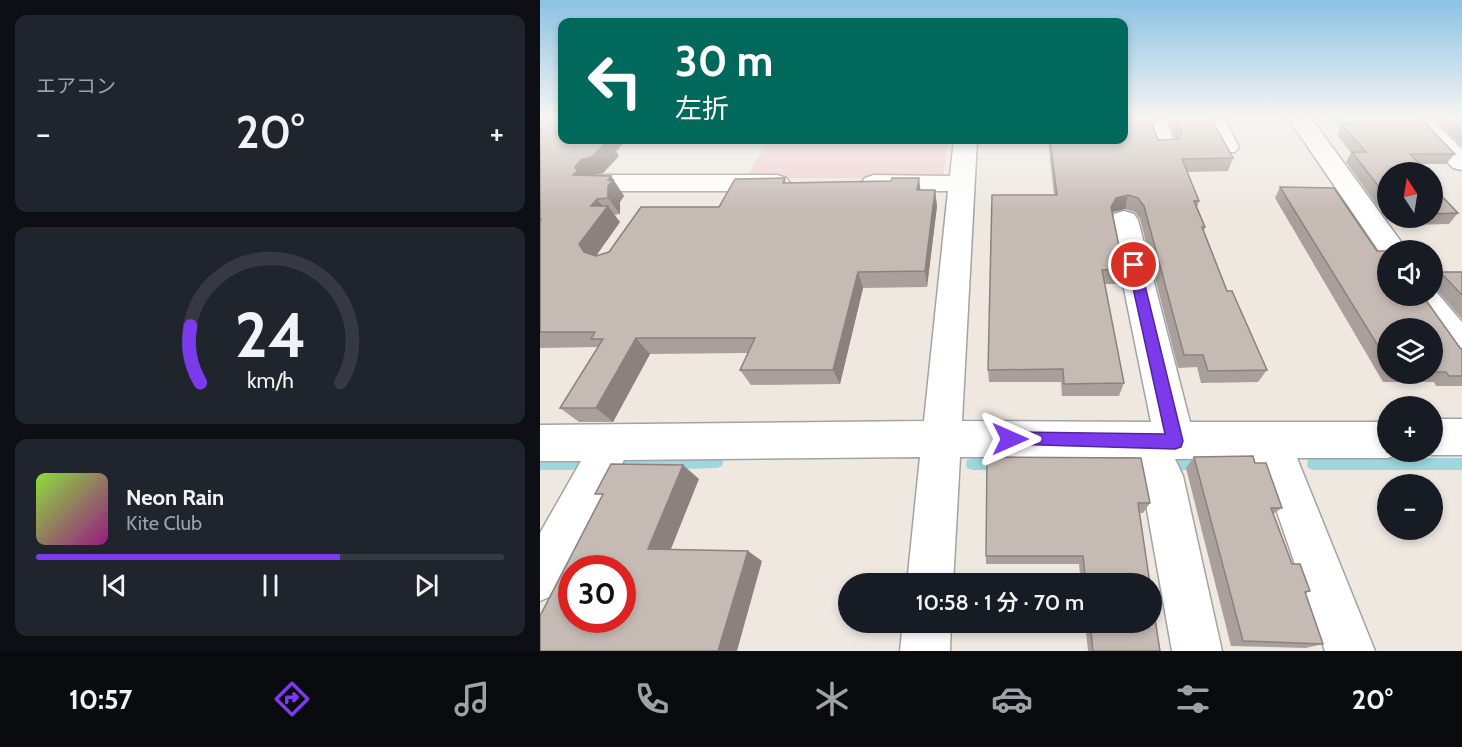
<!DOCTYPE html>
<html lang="ja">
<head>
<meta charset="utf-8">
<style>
	body { margin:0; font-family:Cabin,"Noto Sans JP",sans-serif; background:#20242c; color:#f1f3f6; height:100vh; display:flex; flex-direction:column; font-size:22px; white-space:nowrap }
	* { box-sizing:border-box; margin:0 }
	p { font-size:20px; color:#9ea1a6 }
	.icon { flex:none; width:33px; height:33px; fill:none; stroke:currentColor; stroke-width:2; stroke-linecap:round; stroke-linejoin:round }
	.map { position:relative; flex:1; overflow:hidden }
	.sheet { display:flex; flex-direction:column; gap:15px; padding:15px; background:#0d0f14; width:540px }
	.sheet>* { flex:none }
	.top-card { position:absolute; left:18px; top:18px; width:570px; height:126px; border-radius:12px; box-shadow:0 3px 9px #0003; background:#00695c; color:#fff; overflow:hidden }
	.needle { width:39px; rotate:348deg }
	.buttons { position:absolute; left:837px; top:162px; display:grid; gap:12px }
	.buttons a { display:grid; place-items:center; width:66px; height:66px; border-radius:50%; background:#171b24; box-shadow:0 3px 9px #0003; font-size:30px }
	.speed { position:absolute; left:18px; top:555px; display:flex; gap:12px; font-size:30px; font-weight:700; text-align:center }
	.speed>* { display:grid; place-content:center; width:78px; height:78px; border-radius:50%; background:#171b24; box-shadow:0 3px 9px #0003; line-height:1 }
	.speed .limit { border:9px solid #d22; background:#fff; color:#111 }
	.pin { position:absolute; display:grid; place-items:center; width:51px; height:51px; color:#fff; margin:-26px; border:3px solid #fff; border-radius:50%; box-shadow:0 2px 6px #0007 }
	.me { position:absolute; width:66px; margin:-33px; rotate:90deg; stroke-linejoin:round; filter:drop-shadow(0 0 4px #0008) }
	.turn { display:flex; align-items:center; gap:21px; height:126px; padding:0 18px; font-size:27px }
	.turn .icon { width:78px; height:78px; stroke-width:2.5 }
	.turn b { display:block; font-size:42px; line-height:51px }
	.big { font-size:45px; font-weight:600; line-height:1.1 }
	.sheet .tile { flex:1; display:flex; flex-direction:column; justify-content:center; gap:9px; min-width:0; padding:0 21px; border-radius:12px; background:#20242c }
	.sheet .dial { align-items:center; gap:0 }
	.dial svg { height:156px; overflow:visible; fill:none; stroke:#363941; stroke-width:7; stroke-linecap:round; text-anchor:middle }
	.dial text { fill:#f1f3f6; stroke:none }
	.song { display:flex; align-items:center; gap:18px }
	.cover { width:72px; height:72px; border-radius:9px; background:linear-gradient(135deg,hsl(90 70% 55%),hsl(310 70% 35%)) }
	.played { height:6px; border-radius:3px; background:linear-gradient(90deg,#7c3aed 65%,#363941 65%) }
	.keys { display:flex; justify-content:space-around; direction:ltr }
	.heat { display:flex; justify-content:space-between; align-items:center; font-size:33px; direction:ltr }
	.trip { position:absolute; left:298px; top:573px; width:324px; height:60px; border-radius:30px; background:#171b24; box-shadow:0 3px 9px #0003; font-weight:600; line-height:60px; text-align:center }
	.tab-bar { display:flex; height:96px; justify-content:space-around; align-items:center; background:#090b0e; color:#9ea1a6 }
	.tab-bar .icon { width:42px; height:42px }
	.tab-bar .current { color:#7c3aed }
	.tab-bar b { font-size:27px; color:#f1f3f6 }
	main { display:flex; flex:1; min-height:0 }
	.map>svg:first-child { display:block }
	.commercial { fill:#f0cfd1 }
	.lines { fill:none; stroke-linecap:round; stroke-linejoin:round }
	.stream { fill:#9fd7df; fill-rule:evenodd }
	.minor-casing { stroke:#a3a3a3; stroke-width:3 }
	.minor { fill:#fff; fill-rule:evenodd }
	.wall { fill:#aaa09b; fill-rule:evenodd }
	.shaded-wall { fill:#8b827e }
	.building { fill:#c6bab4; stroke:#8b827e; stroke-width:1.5; fill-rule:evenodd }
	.route { fill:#7c3aed; stroke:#51269a; stroke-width:1.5 }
</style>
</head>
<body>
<main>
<section class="sheet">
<div class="tile"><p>エアコン</p>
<div class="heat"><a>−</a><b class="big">20°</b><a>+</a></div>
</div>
<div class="tile dial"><svg viewBox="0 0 100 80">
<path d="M14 69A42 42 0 1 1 86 69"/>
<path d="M14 69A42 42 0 0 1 9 40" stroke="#7c3aed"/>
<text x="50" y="56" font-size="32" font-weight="700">24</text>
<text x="50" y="72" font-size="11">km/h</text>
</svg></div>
<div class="tile">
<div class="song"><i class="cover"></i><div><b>Neon Rain</b><p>Kite Club</p></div></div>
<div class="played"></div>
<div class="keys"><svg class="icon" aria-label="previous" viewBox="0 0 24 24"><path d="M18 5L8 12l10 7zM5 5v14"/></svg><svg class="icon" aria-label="pause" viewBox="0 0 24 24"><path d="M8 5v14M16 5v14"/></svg><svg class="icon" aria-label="next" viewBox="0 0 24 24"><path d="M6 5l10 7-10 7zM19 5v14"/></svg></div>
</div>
</section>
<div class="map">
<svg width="922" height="651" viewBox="0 0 922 651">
	<rect width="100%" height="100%" fill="#eee8e1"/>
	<path class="commercial" d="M229,140H408L403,178H206Z"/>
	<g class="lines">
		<path class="stream" d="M177,456L182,458L183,462L182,466L177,468L79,471L74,469L73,465L74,461L79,459Z
			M0,458H32L37,460L38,464L37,468L32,470H0Z
			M432,458H462L467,460L468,464L467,468L462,470H432L427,468L426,464L427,460Z
			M630,458H662L667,460L668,464L667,468L662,470H630L625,468L624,464L625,460Z
			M773,458H922V470H773L768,468L767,464L768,460Z"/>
		<g class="minor-casing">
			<path id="minor" d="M603,118H625L636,146L632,151H616Z
				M662,118H684L699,147L695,152H679Z
				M748,118H771L867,250H848V258L843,257Z
				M866,118H890L922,149V170L913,168Z
				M414,140H437L422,421L611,422L570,220L574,214L584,211L594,214L598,220L650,422H848V452L862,453L848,458H757L835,651H785L728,486L713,458L635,459L643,476L682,651H632L601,476L594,457H420L413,584H367L380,457L84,460L16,594L0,601V533L41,461H0V425L384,421L408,191H334L325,188L321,183L325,178L334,175L410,176Z
				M62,175H237L246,178L250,183L246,188L237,191H62L53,188L49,183L53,178Z
				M892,287L922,322V361L910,357L869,296H892Z
				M892,419H922V455H892L883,452H892Z
				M363,622H411L410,651H360Z"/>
		</g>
		<use href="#minor" class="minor"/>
	</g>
	<path class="wall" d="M0,118L22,140H87L76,151L79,156L63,173L54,175L71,176L84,196L80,202V214L74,215L80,222L56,256L69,252L179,207L245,178L246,182L381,190H395L397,206L387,287L323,288L300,384L211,385L200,370L208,353L110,354L73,422H39L20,408L58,347L0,348Z
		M627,118H671L693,158L688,171L647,172L659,201L657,207L665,227L664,231L687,291L727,370L718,382L661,383L657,367L638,368L600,219L595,212L585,209L573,212L572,214L584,270L581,284H564L584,383L579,396H522L521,382H449L448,370L514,195L508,140L636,139Z
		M790,118H880L915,154L906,164H880L881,165L877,170L848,172V207H838L806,162L811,153L797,135L800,129Z
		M893,118H922V146Z
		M892,186L918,213L909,224L870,225L864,218H892Z
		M740,187L837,251L920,348L922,349V386H896L894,382H843L735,198ZM848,328H892V374H848Z
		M892,272H922V319L895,288L892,291Z
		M447,457L610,503L603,513H599L610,584H541L539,564H446V556Z
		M654,457L715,463L742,508L733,514L752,564L770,591L766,593L783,644L766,648L691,646L646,468Z
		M545,622H612L620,651H548Z"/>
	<path class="shaded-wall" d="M62,140H87L76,151L79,156L63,173L52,176L33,175L35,167L41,160Z
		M71,176L84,196L80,202V214L68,198V180Z
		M379,178L381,194L377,190Z
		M395,190L397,206L387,287L385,271Z
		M588,195L585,209L573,212L568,220L571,207L576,198Z
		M57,199L65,209L68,206L80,222L53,260L44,252L39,244L51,206Z
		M318,272L323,288L300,384L293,370Z
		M96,338L110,354L73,422L56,408Z
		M143,465L159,479L127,559L108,549Z
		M208,551L222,561L197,651H178Z"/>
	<path class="building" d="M0,118H22V140H69L51,157L41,160L35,167L37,171L33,175L71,176L68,180H73L68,186V198L57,199L51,206H68L39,244L44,252L56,256L69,252L101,207H179L195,179L245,178L243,183L351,181L352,178H379L377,190H395L385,271L318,272L293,370H200L215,338H96L56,408H20L63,339H51L55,332H0V221L1,219H0Z
		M584,118H610L618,140L638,139L642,132L636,118H671L693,158L642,159L659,201H654L665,227H662L687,291H692L727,370L668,371L663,355H644L604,206L598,198L588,195L576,198L571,207L584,270H562L584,383L524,384L523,369L448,370L452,195H517L510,140H584Z
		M806,118H880L915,154H870L881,165H873L880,172H848V196H846L812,152H826L802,125H813Z
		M911,118H922V128Z
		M892,186L918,213L892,214Z
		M740,187L794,188L837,251H848V296H883L920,348L922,349V376H909L906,372H892V328H848V362Z
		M892,272H922V295L902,274L900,283H892Z
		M713,456L715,463H726L742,508H731L752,564H760L770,591L765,592L783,644L703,641L654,457Z
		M447,457L601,458L610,503H598L610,584H546L543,556H446Z
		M71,464L143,465L108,549L208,551L178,651H0V616L63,494H55ZM32,568H82V620H32Z
		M612,599L620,651H553L550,622H612Z"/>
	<linearGradient id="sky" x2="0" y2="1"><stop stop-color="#8bc2e4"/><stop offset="0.56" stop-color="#f7f5f2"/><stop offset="1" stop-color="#f7f5f2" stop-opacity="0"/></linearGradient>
	<rect width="922" height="210" fill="url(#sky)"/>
	<path class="route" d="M594,260L600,265L643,441L641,447L635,449L464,444L462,439L464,434L470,432L625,434L588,265Z"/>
</svg>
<div class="buttons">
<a><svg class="needle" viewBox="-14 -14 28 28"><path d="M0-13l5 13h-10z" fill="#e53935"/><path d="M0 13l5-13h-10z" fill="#9ea1a6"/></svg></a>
<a><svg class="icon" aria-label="sound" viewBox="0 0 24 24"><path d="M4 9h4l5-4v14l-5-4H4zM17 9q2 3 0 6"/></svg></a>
<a><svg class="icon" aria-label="layers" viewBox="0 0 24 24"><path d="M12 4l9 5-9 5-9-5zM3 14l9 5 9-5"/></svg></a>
<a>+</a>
<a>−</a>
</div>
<div class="speed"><div class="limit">30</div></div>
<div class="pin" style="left:594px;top:265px;background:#d93025"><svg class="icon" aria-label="arrive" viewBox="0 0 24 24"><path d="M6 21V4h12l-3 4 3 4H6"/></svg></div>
<svg class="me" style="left:470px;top:439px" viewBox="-20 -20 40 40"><path d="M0-17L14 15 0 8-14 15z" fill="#7c3aed" stroke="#fff" stroke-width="4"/></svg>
<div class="trip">10:58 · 1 分 · 70 m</div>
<div class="top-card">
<div class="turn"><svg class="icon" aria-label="left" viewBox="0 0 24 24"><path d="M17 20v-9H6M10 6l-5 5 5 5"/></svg><div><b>30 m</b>左折</div></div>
</div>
</div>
</main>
<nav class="tab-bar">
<b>10:57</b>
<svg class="icon current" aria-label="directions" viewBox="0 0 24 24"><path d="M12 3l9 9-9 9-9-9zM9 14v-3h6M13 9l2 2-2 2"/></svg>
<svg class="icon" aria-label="music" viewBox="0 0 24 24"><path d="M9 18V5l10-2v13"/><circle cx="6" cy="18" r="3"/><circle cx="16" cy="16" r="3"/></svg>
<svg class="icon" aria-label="phone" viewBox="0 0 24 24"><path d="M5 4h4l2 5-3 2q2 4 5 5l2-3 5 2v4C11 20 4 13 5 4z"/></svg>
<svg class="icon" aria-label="climate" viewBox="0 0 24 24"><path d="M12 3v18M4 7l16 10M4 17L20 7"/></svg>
<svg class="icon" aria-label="car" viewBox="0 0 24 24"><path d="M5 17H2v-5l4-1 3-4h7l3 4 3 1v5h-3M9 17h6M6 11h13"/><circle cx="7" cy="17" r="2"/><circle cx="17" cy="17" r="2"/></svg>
<svg class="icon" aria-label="filters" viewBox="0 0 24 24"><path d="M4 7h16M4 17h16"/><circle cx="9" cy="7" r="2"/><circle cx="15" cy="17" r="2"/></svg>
<b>20°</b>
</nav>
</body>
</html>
